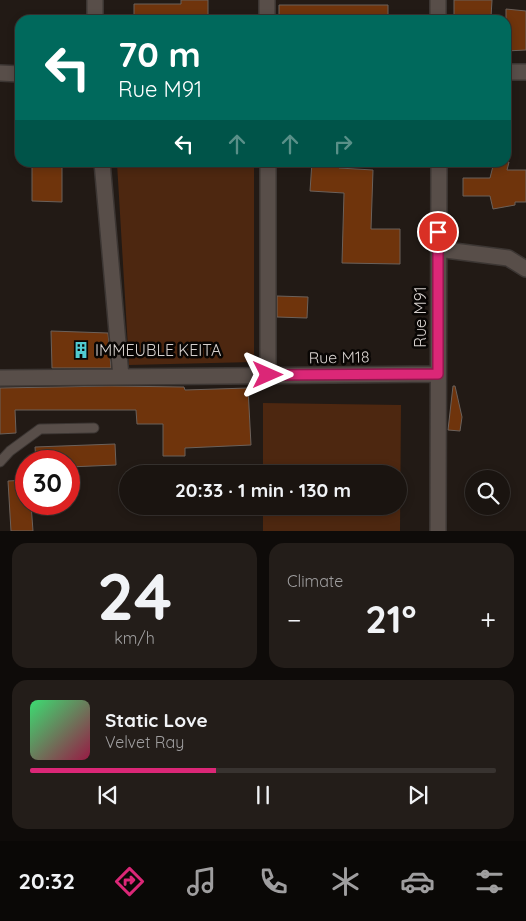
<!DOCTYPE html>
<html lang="en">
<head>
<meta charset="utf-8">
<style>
	body { margin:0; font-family:Quicksand,sans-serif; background:#231d19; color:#f1f3f6; height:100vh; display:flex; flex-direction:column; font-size:19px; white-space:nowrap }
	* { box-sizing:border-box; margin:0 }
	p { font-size:16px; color:#9f9e9f }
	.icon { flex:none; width:28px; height:28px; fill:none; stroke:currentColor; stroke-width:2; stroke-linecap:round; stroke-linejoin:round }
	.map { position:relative; height:531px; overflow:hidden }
	.side { display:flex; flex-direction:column; gap:12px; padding:12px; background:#0e0b09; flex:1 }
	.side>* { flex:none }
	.guide { position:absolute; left:15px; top:15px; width:496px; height:152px; border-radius:15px; box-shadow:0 2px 8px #0003,0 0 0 1px #383330; background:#00695c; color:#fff; overflow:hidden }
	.buttons { position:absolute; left:465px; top:470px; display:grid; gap:10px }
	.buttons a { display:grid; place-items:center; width:45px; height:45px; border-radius:50%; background:#1a1410; box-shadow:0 2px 8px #0003,0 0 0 1px #383330; font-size:25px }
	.speed { position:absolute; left:15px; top:450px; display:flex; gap:10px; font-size:25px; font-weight:700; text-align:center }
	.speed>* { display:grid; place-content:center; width:65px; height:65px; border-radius:50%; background:#1a1410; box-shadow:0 2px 8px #0003,0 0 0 1px #383330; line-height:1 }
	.speed .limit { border:8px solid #d22; background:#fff; color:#111 }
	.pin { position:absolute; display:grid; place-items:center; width:42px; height:42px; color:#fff; margin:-21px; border:2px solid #fff; border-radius:50%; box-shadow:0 1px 5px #0007 }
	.me { position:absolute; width:55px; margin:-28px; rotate:90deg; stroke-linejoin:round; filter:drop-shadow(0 0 4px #0008) }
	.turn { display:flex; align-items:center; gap:18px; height:105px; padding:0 20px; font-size:22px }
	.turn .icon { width:65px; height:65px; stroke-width:2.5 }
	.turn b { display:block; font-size:35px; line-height:42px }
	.lanes { display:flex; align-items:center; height:48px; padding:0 20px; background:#0003; justify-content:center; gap:25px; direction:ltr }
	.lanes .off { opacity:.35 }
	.big { font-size:38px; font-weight:700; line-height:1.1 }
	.side .card { flex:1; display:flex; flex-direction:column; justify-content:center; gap:8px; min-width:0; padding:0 18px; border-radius:15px; background:#231d19 }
	.side .dial { align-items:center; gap:0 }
	.dial b { font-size:65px; line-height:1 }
	.song { display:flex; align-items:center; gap:15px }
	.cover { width:60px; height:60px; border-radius:8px; background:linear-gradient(135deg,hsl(140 70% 55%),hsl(340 70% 35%)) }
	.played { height:5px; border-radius:2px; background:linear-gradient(90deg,#db2777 40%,#383330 40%) }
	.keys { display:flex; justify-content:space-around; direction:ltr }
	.heat { display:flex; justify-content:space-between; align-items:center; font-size:28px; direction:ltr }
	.side .tiles { flex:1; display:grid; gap:12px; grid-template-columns:1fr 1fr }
	.card:last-child { grid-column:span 2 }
	.trip { position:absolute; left:119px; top:465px; width:288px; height:50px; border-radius:25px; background:#1a1410; box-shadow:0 2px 8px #0003,0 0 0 1px #383330; font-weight:700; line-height:50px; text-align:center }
	.tabs { display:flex; height:80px; justify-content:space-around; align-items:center; background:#0a0806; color:#9f9e9f }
	.tabs .icon { width:35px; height:35px }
	.tabs .active { color:#db2777 }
	.tabs b { font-size:22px; color:#f1f3f6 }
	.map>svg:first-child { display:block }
	.green { fill:#4d2710 }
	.building { fill:#6f340c; stroke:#6b615b }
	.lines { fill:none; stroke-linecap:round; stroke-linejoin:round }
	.lane-casing { stroke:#3c3633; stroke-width:11 }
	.street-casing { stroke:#3c3633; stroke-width:18 }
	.lane { stroke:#584e49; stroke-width:9 }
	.street { stroke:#584e49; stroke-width:15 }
	.route-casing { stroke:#8e194d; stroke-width:12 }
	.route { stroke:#db2777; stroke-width:9 }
	.labels { text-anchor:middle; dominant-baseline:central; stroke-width:5; stroke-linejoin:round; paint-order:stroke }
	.street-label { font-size:16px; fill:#d6d0cd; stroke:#090604 }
	.poi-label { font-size:16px; fill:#d6d0cd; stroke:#090604; text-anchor:start }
</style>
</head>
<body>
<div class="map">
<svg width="526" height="531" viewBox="0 0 526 531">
	<rect width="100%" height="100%" fill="#221a15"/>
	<path class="green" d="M117,163H254V362L129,365Z
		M263,403L401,405L400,531H263V506H398V474H263Z"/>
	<path class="building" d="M181,0H208V20H134V4H181Z
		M454,0H492L491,17L472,16V20H454Z
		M279,5H388V20H279Z
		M506,9L526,11V50L506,51Z
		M32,162H62V202L32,201Z
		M312,162H340L339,168L373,170L371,229H400V264L342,263L344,193L310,191Z
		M494,162H509L507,170H526V202H515V205L493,209L490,196H463V178H490Z
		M277,296L308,297L307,318L277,317Z
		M51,331L108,333L111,368H52Z
		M112,386L184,387L185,390L248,388L251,445L185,448V456H163V424H137L136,410H15L16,433L0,434V388Z
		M453,386H455L462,417L460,431L448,430Z
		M115,444L116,465L69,467V461H36L35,447Z
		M26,480V504H31L33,531H11L8,481Z"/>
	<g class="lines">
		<g class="lane-casing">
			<path id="lane" d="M0,462L10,451L40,429L94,428"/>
		</g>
		<g class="street-casing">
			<path id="street" d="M438,0V20
				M95,20V0
				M267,20V0
				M506,72H526
				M0,73L20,74
				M102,162L121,377
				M268,162V375
				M438,249L508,258L526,269
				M0,378L438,374
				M438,531L439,162"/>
		</g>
		<use href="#lane" class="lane"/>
		<use href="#street" class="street"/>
	</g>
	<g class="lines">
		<g class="route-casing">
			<path id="route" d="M268,375L438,374V232"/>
		</g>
		<use href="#route" class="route"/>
	</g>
	<defs>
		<g id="building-bare" transform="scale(1.35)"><path d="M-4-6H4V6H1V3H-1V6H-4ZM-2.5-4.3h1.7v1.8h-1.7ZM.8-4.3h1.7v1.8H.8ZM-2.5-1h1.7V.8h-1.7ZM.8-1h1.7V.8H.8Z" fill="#51ccd2" stroke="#090604" stroke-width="2.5" paint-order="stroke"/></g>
	</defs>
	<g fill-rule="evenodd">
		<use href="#building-bare" x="81" y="350"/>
	</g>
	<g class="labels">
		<g class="street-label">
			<text transform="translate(420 317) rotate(-90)">Rue M91</text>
			<text transform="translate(339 357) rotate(-1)">Rue M18</text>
		</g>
		<g class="poi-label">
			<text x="95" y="350">IMMEUBLE KEITA</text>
		</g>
	</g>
</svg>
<div class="buttons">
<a><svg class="icon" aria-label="search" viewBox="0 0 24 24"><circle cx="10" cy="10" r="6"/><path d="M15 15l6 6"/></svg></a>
</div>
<div class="speed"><div class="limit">30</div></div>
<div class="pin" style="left:438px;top:232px;background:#d93025"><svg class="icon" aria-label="arrive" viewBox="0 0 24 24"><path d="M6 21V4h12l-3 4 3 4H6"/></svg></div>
<svg class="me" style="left:268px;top:375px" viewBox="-20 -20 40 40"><path d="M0-17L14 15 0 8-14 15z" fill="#db2777" stroke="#fff" stroke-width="4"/></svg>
<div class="trip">20:33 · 1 min · 130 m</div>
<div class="guide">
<div class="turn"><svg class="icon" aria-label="left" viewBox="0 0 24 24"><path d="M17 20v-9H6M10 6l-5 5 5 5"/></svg><div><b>70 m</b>Rue M91</div></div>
<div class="lanes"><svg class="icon" aria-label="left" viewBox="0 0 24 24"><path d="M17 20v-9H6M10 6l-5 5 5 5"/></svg><svg class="icon off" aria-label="ahead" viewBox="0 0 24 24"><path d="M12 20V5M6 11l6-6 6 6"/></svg><svg class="icon off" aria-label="ahead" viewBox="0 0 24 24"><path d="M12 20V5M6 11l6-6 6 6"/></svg><svg class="icon off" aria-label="right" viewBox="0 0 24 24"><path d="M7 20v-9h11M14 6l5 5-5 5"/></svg></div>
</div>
</div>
<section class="side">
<div class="tiles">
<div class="card dial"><b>24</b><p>km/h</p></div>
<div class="card"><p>Climate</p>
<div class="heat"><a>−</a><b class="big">21°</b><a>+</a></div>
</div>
<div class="card">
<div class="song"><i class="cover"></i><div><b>Static Love</b><p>Velvet Ray</p></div></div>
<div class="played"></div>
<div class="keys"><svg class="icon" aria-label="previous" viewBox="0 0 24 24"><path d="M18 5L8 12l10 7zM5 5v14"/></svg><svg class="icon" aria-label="pause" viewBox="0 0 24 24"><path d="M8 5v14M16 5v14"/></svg><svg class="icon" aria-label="next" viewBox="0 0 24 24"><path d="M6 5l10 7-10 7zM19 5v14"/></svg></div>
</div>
</div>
</section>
<nav class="tabs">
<b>20:32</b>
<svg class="icon active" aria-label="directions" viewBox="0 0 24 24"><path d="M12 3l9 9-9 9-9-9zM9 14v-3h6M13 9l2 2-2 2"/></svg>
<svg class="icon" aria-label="music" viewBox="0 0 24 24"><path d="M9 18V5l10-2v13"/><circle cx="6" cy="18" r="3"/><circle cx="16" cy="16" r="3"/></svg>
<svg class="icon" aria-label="phone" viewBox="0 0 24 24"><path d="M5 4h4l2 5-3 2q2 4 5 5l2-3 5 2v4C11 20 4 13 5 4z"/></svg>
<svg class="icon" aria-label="climate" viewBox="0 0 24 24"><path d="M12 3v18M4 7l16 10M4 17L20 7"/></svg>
<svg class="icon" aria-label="car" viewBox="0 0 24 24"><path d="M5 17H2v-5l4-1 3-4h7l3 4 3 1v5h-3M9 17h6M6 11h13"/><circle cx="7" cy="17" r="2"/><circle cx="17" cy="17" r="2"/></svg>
<svg class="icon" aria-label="filters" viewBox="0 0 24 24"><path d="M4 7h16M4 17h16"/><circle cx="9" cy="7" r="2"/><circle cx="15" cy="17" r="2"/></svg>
</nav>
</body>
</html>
